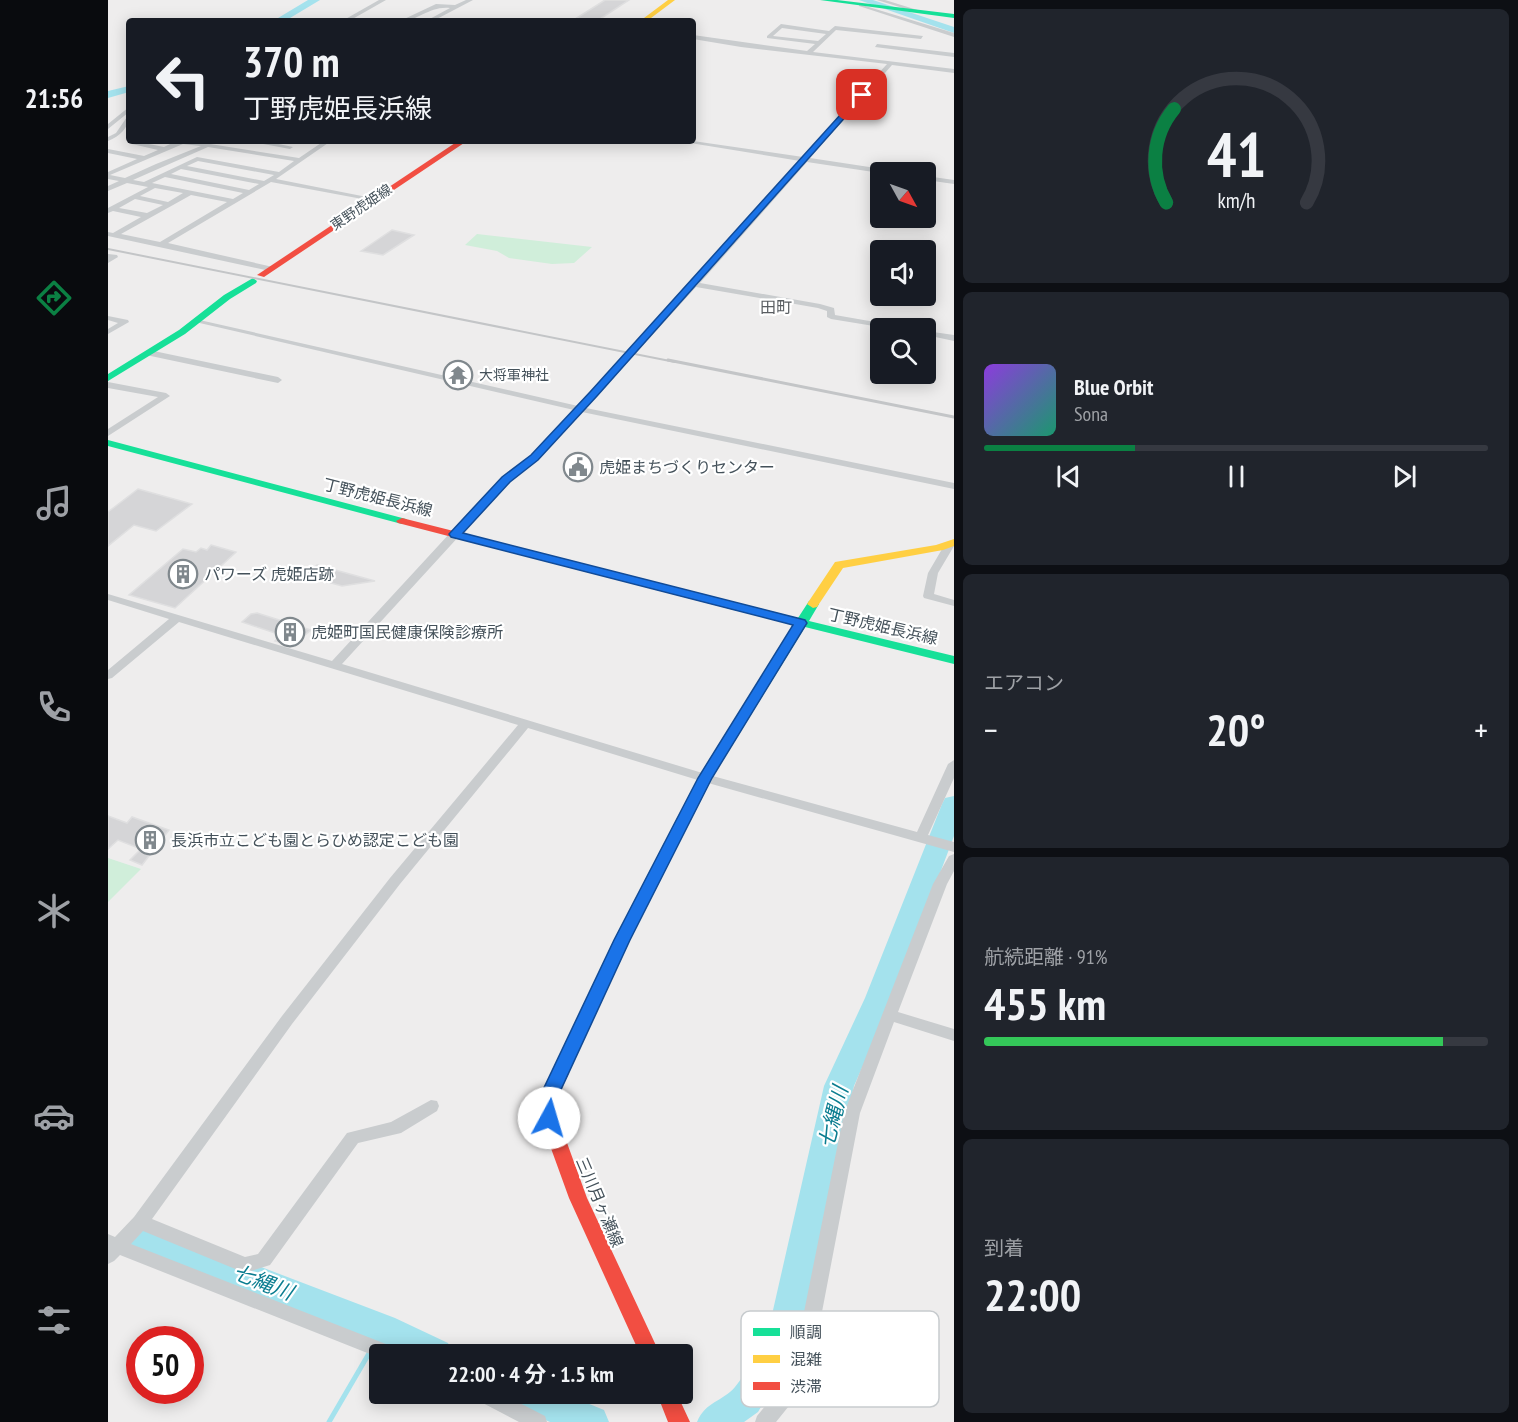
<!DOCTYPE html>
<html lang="ja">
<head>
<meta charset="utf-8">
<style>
	body { margin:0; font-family:"PT Sans Narrow","Noto Sans JP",sans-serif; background:#20242c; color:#f1f3f6; height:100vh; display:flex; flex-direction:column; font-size:22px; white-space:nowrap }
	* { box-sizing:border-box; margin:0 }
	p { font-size:20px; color:#9ea1a6 }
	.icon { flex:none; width:33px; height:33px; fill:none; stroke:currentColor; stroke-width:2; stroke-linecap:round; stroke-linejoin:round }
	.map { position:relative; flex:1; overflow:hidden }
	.details { display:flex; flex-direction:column; gap:9px; padding:9px; background:#0d0f14; width:564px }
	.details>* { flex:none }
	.hud { position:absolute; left:18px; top:18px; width:570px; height:126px; border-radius:6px; box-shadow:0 3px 15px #0003; background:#171b24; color:#f1f3f6; overflow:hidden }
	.needle { width:39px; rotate:130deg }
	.controls { position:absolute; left:762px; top:162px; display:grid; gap:12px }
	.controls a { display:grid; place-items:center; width:66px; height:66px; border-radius:6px; background:#171b24; box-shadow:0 3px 15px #0003; font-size:30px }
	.speed { position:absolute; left:18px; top:1326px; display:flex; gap:12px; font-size:30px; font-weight:700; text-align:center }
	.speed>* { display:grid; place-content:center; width:78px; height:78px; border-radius:50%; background:#171b24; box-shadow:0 3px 15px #0003; line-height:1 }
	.speed .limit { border:9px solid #d22; background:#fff; color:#111 }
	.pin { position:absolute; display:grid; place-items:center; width:51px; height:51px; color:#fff; margin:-26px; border-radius:12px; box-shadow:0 3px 9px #0006 }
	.me { position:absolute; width:66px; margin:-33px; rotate:6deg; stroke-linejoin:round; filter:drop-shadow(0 0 4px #0008) }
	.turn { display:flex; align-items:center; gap:21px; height:126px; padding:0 18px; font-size:27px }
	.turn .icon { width:78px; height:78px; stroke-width:2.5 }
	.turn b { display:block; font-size:42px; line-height:51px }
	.big { font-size:45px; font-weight:700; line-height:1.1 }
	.details .widget { flex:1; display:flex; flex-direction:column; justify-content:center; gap:9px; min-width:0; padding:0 21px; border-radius:9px; background:#20242c }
	.details .dial { align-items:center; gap:0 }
	.dial svg { height:156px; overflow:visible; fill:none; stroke:#363941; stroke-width:7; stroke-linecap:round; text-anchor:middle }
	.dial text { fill:#f1f3f6; stroke:none }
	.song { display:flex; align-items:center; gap:18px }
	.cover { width:72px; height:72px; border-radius:9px; background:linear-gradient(135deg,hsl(270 70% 55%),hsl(160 70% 35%)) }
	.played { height:6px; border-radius:3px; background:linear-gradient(90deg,#0b8043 30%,#363941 30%) }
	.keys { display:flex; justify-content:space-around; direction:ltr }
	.heat { display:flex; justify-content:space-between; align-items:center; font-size:33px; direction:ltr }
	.charge { height:9px; border-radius:4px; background:linear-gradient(90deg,#34c759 91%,#363941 0) }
	.trip { position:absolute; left:261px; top:1344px; width:324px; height:60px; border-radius:6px; background:#171b24; box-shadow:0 3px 15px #0003; font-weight:700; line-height:60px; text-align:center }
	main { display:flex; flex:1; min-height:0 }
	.tabs { display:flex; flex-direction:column; width:108px; justify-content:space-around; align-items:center; background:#090b0e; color:#9ea1a6 }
	.tabs .icon { width:42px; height:42px }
	.tabs .on { color:#0b8043 }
	.tabs b { font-size:27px; color:#f1f3f6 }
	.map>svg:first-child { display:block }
	.green { fill:#d0eeda }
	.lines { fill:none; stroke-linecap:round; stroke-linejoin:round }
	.stream { stroke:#a4e2ed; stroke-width:5 }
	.river { fill:#a4e2ed; fill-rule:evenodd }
	.building { fill:#d5d5d7; stroke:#dfdfe0; stroke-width:1.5 }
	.street { fill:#c9ccce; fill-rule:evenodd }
	.fast { fill:#16e098; fill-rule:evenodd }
	.slow { fill:#ffcf43; fill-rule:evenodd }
	.jam { fill:#f24e42; fill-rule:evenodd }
	.rail-far1 { stroke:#c3c5c7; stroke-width:2 }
	.rail { stroke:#c3c5c7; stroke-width:3 }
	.route { fill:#1a73e8; stroke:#114b97; stroke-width:1.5 }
	.labels { text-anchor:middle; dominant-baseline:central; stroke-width:4.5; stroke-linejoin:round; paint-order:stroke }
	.far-street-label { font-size:14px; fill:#44515a; stroke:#fff }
	.far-poi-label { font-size:14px; fill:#44515a; stroke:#fff; text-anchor:start }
	.far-quarter-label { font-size:16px; fill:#595d61; stroke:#fff }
	.poi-label { font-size:16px; fill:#44515a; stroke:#fff; text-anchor:start }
	.street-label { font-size:16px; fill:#44515a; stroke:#fff }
	.near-water-label { font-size:21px; font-style:italic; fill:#0a7d90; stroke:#fff }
	.key { fill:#fff; stroke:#c7cbce; stroke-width:1.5 }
	.key-label { font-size:16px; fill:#44515a }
</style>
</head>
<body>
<main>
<nav class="tabs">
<b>21:56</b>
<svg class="icon on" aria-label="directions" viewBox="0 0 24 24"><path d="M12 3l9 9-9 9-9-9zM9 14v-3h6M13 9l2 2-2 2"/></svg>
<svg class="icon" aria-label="music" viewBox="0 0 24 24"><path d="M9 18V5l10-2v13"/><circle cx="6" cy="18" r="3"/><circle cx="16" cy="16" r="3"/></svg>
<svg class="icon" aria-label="phone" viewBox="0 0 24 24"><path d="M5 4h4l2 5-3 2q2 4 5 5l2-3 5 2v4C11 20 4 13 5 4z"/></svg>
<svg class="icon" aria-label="climate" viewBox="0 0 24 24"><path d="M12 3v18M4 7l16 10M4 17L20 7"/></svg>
<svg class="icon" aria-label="car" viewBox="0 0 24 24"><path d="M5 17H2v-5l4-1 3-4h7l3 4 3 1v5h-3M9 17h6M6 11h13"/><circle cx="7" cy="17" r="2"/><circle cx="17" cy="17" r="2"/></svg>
<svg class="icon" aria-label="filters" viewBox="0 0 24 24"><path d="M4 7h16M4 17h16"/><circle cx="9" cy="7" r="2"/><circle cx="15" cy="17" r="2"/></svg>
</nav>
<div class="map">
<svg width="846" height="1422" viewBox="0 0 846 1422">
	<rect width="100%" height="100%" fill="#eeeded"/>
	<path class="green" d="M369,234L484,247L466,263L444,264L401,258L389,251L357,245Z
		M0,858L33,869L0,902Z"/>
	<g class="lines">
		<path class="stream" d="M266,1343L275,1329
			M221,1422L263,1350"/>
		<path class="river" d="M200,0H212L177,21H165Z
			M751,0H765L846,27V33Z
			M21,86V92L0,98V91Z
			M846,796V836L785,998L746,1086L697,1319L682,1358L650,1412L636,1422H589C598,1401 614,1402 627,1387C643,1367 654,1343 663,1319L716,1086L757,998L834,804L837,798Z
			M35,1222L287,1318L340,1343L345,1354H293L263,1340L24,1246L19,1236L24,1226Z
			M400,1394H457L496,1410L501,1422H442L405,1406Z"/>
	</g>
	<path class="building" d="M497,0H521L489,21H464Z
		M284,230L306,235L275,255L253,251Z
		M30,489L84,504L48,531L26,525L0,546V512Z
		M103,545L128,552L67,608L21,595L75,549L88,552L93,548L99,550Z
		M209,565L267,581L234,586L197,576Z
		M149,613L203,630L184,646L167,641L173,635L134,622L143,614Z
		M0,816L19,823L24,817L61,830L34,865L22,860L33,849L10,840L0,849Z"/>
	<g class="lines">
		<path class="street" d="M271,0H278L241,21H234Z
			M358,0H365L325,21H318L342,8C321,6 311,21 292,21L328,4L347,5Z
			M769,0H777L816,12L811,13Z
			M751,4L846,33V37L751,6Z
			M673,24L721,31L727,26L815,36L813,39L728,30L705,52L846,69V73L784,65L702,158L781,170L784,172L772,173L699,162L592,283L712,304L726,308L727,315L790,326L794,328H778L723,319L719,317V311L710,308L588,287L478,408L846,483V489L474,412L430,460L410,473L386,498L234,664L601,775L809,832L840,764L846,760V778L820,835L846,842V852L593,781L420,728L292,884L184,1024L44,1219L137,1257L150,1254L239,1133L283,1122L323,1100L329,1101L331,1106L329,1111L293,1133L250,1143L162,1265L137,1273L35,1231L23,1244L288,1348L291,1354H272V1358L12,1255L6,1261L0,1264V1234L7,1237L26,1217L174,1016L282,878L410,725L71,622L4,678L0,679V670L61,619L0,600V594L224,661L378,494L404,469L424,456L466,410L83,321L87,319L470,406L692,161L570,141H585L695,157L779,64L633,47L585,39V35L699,51L707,44L659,38V36ZM674,28L718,34L710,41L665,36Z
			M769,44L846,53V57L767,47Z
			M21,107V112L0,129V124Z
			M21,114C21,128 12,136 0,141V137L8,133Z
			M26,141L56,147L68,141H83L191,158L216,141H223L168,179L269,199L265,201L163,182L60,243L165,267L166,269L162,271L0,236V232L5,233L33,217L5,211L0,213V208L40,187L19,183L0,191V186L11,181L0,179V172L29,159L0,153V149L36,156L50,150L24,144V142ZM75,144L93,146L48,164L17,178L2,175ZM100,147L186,161L171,172L89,157L36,182L25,180ZM90,161L166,175L156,181L79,166ZM73,169L151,184L141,190L63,174ZM57,177L135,193L125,199L44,183ZM47,188L75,193L60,202L32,196ZM83,195L119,202L52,242L13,234ZM27,199L55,205L39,213L11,208Z
			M140,141H156L185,147L182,149Z
			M818,176L846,180V184L818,180Z
			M0,254L9,255L10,257L0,263Z
			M0,316L20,320L21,322L0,334V329L10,323L0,320Z
			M818,331L846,335V341L818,335Z
			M41,350L170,377L174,380L170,383L38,355V351Z
			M0,382L58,393L62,396L0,436V429L50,397L0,388Z
			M841,543L846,546L830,573L826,594L846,600V606L816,598L815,596L820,573L837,544Z
			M846,854V871L839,884L790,1012L846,1029V1041L786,1022L752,1113L713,1317L695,1385L693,1391L668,1422H647L649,1416L678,1381L695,1317L736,1113L825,884L841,856Z
			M367,1394H394L437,1416L439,1422H411L369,1400Z"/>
		<path class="fast" d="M712,0H729L846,14V18Z
			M145,278L149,281L148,283L122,299L77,334L0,381V374L71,330L116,295Z
			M0,440L298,519L300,521L294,524L290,523L0,446Z
			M705,600L711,604L701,621L846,656V664L697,627L604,778L522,940L458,1078L452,1080L446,1078L443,1073L506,940L590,778L686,624L622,609L620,606L626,602L690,618L701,601Z"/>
		<path class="slow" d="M560,0H567L539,21H532Z
			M846,539V546L835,550L735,568L709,607L705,608L699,604L727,562L828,545Z"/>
		<path class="jam" d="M350,141H359L156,277L149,275Z
			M294,518L630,603L632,606L626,610L290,523L288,521Z
			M452,1066L458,1068L461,1073L451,1094L450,1118L479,1198L552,1354H532L461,1198L432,1118L433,1094L446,1068Z
			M549,1394H569L582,1422H560Z"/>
		<path class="rail-far1" d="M0,249L567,362"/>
		<path class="rail" d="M560,360L846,417"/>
	</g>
	<path class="route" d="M751,94L757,95L489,396L430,460L402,482L355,533L697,620L699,623L604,778L522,940L451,1094L450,1118L447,1124L441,1126L435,1124L432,1118L433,1094L506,940L590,778L685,625L343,537L341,534L394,477L423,455L482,392Z"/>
	<defs>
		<g id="temple-ring" transform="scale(1.5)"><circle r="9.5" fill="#fff" stroke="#80888d" stroke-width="1.5"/><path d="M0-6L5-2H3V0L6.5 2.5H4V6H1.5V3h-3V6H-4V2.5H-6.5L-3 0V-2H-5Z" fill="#80888d"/></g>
		<g id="civic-ring" transform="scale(1.5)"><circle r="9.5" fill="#fff" stroke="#80888d" stroke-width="1.5"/><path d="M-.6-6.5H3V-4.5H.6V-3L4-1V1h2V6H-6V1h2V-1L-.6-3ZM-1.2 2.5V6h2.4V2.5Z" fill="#80888d"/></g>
		<g id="building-ring" transform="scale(1.5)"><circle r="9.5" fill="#fff" stroke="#80888d" stroke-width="1.5"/><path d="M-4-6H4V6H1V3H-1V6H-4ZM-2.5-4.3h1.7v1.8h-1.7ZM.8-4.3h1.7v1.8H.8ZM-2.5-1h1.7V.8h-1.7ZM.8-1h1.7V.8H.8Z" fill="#80888d"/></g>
	</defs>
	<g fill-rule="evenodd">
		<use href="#temple-ring" x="350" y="375"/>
		<use href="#civic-ring" x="470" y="467"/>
		<use href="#building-ring" x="75" y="574"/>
		<use href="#building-ring" x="182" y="632"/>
		<use href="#building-ring" x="42" y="840"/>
	</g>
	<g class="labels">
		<g class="far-street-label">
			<text transform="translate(253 207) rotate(-34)">東野虎姫線</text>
		</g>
		<g class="far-poi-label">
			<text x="371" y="375">大将軍神社</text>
		</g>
		<g class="far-quarter-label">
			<text x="668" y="307">田町</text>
		</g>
		<g class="poi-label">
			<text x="491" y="467">虎姫まちづくりセンター</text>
			<text x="96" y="574">パワーズ 虎姫店跡</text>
			<text x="203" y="632">虎姫町国民健康保険診療所</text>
			<text x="63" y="840">長浜市立こども園とらひめ認定こども園</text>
		</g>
		<g class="street-label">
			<text transform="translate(270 497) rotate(14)">丁野虎姫長浜線</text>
			<text transform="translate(775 626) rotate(13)">丁野虎姫長浜線</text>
			<text transform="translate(492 1202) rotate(67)">三川月ヶ瀬線</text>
		</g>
		<g class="near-water-label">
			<text transform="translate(725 1117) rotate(-76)">七縄川</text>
			<text transform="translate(155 1282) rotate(21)">七縄川</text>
		</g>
	</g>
	<rect x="633" y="1311" width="198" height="96" rx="9" class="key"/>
	<rect x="645" y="1328" width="27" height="8" fill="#16e098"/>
	<rect x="645" y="1355" width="27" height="8" fill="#ffcf43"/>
	<rect x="645" y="1382" width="27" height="8" fill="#f24e42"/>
	<g class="key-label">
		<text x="682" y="1338">順調</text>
		<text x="682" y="1365">混雑</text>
		<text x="682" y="1392">渋滞</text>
	</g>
</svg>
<div class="controls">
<a><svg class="needle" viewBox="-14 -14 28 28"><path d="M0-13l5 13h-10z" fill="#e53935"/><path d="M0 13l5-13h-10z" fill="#9ea1a6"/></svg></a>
<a><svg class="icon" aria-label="sound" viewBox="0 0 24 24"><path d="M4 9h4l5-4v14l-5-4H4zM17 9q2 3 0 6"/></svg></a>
<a><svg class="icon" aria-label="search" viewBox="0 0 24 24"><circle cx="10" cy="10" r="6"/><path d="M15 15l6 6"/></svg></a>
</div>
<div class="speed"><div class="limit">50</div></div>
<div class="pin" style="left:754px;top:95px;background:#d93025"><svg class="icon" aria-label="arrive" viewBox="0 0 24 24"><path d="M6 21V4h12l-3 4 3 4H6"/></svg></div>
<svg class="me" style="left:441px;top:1118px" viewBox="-20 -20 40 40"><circle r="19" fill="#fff"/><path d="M0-13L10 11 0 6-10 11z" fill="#1a73e8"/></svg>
<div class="trip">22:00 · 4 分 · 1.5 km</div>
<div class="hud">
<div class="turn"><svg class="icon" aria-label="left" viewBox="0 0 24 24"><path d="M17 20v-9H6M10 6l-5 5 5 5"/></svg><div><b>370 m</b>丁野虎姫長浜線</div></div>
</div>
</div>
<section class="details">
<div class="widget dial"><svg viewBox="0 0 100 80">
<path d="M14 69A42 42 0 1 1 86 69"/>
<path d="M14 69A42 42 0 0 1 18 21" stroke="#0b8043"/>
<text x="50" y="56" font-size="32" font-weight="700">41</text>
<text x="50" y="72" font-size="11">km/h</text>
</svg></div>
<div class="widget">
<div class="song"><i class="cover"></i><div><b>Blue Orbit</b><p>Sona</p></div></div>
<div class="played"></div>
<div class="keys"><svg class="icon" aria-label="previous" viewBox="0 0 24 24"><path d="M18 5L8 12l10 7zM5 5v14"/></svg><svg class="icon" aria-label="pause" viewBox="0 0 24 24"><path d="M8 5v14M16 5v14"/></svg><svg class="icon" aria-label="next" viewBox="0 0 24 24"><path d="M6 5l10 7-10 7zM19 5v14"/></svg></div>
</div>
<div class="widget"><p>エアコン</p>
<div class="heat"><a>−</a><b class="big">20°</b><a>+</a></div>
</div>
<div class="widget"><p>航続距離 · 91%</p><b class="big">455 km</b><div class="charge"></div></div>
<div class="widget"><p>到着</p><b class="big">22:00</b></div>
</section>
</main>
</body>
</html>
